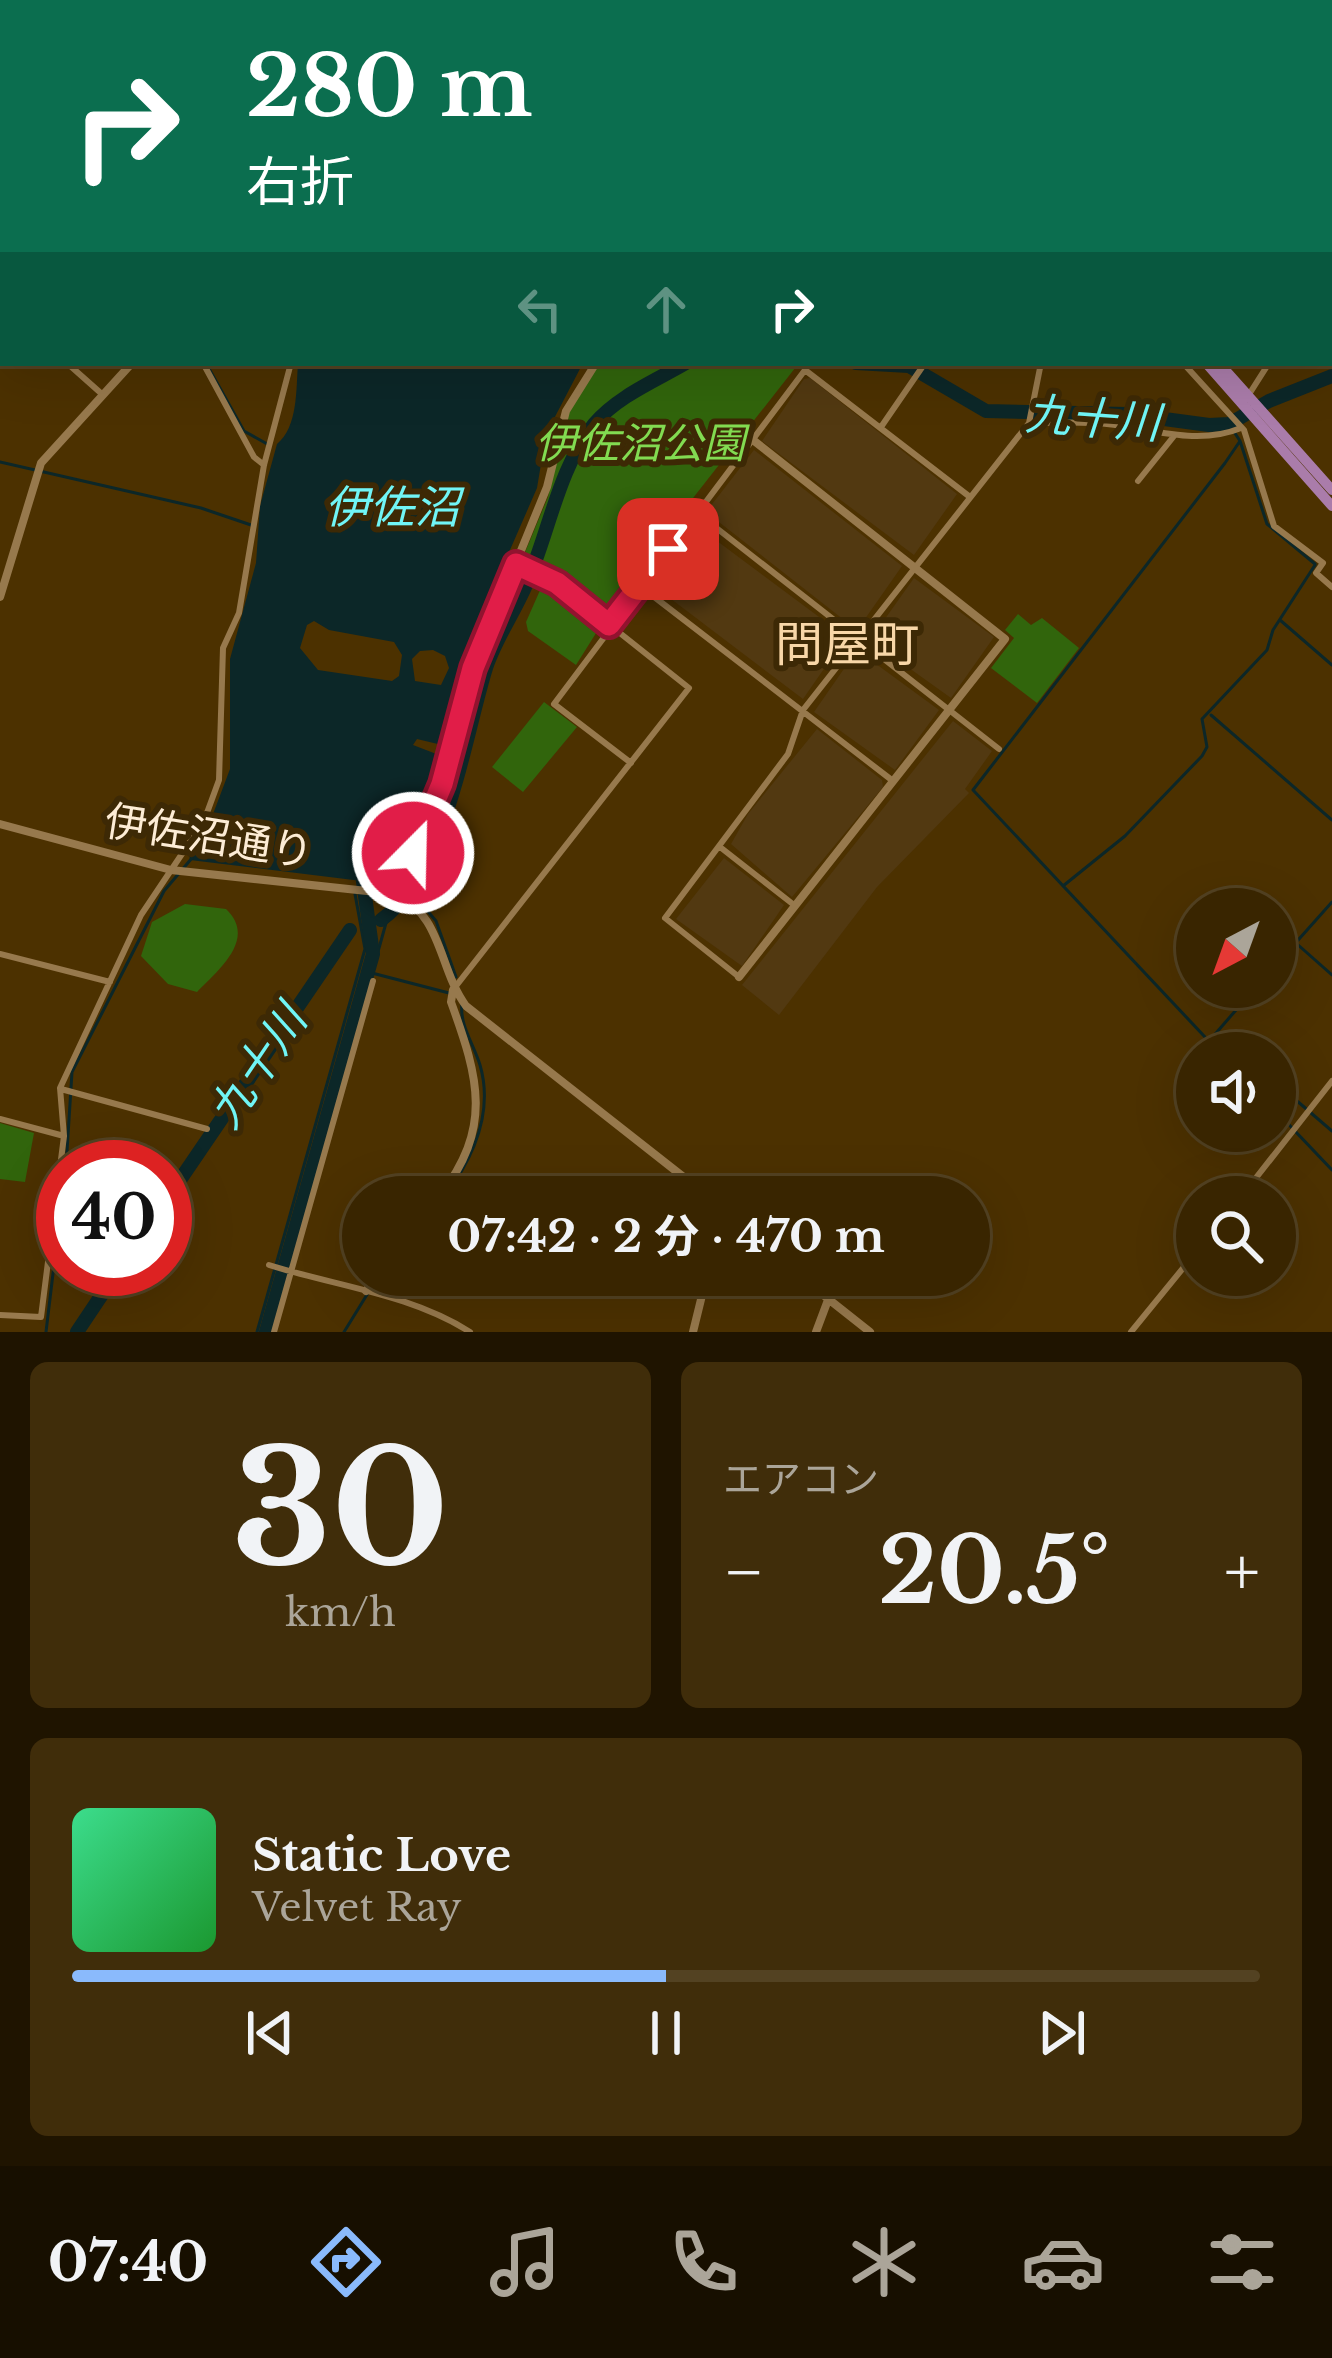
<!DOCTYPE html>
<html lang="ja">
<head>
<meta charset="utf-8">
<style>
	body { margin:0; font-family:"Libre Baskerville","Noto Sans JP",serif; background:#402d0a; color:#f1f3f6; height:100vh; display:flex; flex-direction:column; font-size:45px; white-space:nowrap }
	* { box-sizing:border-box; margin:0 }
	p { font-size:39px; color:#aba599 }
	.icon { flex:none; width:66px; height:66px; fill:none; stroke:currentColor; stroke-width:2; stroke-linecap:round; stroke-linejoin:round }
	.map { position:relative; height:1332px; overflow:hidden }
	.side { display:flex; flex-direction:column; gap:30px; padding:30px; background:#1f1400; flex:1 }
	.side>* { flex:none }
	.top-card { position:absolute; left:0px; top:0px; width:1332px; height:366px; box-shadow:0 12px 48px #0002,0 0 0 3px #534222; background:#0b6e4f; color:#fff; overflow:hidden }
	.needle { width:78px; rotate:221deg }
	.tools { position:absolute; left:1176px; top:888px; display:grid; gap:24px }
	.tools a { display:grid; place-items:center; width:120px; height:120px; border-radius:50%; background:#392500; box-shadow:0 12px 48px #0002,0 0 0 3px #534222; font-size:60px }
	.speed { position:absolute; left:36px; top:1140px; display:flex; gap:24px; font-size:60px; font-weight:700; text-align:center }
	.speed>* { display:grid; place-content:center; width:156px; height:156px; border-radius:50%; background:#392500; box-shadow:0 12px 48px #0002,0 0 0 3px #534222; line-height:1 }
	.speed .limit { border:18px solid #d22; background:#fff; color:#111 }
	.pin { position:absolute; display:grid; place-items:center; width:102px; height:102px; color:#fff; margin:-51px; border-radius:24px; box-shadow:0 6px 18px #0006 }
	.me { position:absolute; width:132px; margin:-66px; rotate:23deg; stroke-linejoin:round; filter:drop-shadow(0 0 9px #0008) }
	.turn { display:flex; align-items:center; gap:42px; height:252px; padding:0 48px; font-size:54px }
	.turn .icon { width:156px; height:156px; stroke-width:2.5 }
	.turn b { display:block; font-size:84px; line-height:102px }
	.lanes { display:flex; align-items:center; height:114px; padding:0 48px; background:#0003; justify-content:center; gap:60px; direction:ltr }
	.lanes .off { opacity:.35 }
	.big { font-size:90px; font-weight:700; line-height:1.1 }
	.side .widget { flex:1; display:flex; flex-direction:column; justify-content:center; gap:18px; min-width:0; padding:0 42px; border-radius:18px; background:#402d0a }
	.side .dial { align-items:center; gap:0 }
	.dial b { font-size:156px; line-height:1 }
	.song { display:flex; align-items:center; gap:36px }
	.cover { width:144px; height:144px; border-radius:18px; background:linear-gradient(135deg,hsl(150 70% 55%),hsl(130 70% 35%)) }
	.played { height:12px; border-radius:6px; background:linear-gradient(90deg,#8abafc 50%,#534222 50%) }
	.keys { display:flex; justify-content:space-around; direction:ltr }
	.heat { display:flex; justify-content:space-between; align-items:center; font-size:66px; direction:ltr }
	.side .tiles { flex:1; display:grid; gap:30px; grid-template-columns:1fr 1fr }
	.widget:last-child { grid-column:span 2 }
	.trip { position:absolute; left:342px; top:1176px; width:648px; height:120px; border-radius:60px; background:#392500; box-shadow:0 12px 48px #0002,0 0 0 3px #534222; font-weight:700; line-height:120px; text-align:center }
	.tab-bar { display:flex; height:192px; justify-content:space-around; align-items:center; background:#170f00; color:#aba599 }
	.tab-bar .icon { width:84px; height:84px }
	.tab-bar .current { color:#8abafc }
	.tab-bar b { font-size:54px; color:#f1f3f6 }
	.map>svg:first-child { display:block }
	.built { fill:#523911 }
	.green { fill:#31650c }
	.water { fill:#0c2728; fill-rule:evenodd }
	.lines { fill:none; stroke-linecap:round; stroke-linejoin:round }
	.stream { stroke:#0c2728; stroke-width:3 }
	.river { stroke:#0c2728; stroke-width:14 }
	.minor { stroke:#97794d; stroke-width:6 }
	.tertiary { stroke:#97794d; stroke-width:8 }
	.trunk { stroke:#aa7caa; stroke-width:10 }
	.route-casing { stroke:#92132f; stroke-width:30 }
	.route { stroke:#e11d48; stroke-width:21 }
	.labels { text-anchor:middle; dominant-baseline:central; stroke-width:12; stroke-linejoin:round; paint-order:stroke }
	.park-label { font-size:42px; font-style:italic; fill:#82db51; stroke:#3d2905 }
	.street-label { font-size:42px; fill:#fdecd5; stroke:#3d2905 }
	.water-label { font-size:45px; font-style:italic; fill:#70f5f6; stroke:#3d2905 }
	.quarter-label { font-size:48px; fill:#f8d7a8; stroke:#3d2905 }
</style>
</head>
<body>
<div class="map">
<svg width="1332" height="1332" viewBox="0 0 1332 1332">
	<rect width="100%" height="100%" fill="#4c3100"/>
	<path class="built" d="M810,378L957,494L914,555L762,441L804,379Z
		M754,450L902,566L860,626L853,627L706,512Z
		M693,523L846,637L803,699L650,583Z
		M914,578L994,637L951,698L870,640Z
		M857,650L939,710L895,770L814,712Z
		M953,721L992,751L965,789L969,793L877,887L779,1015L742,985Z
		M817,729L882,780L883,787L792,897L731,844L748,814Z
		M724,858L784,905L742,966L676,919Z"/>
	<path class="green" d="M599,363H799L602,614L550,575L521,562L548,497L567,415Z
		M545,579L603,622L576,665L528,631L526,622Z
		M1018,614L1031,625L1042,618L1079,648L1037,703L991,668L1014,638L1005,630Z
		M544,702L577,727L523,792L492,767Z
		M185,904L226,909C258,939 217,971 197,992L168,984L141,956L152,922Z
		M0,1123L34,1133L25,1182L0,1179Z"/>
	<path class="water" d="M298,363H583L546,434L537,488L473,635L442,745L417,739L413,745L439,755L395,870L378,883L190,860L189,854L207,830L230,769V659L256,563L260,506L277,444C298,427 296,390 298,363ZM314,621L329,630L394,642L402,655L399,676L392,681L318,670L300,648L307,625ZM420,651L433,650L445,656L449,668L441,685L415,681L412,659Z"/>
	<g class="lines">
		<path class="stream" d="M471,3V0
			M739,3L740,0
			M0,76L3,80
			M207,365L244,431L269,445
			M1240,441L1267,524L1315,564
			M0,462L201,508L254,526
			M1280,620L1332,665
			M1211,715L1332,820
			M1063,886L1125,836L1202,756L1207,747L1202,719L1267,650L1273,630L1315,565
			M409,889L436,921L456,977
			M1297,944L1332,975
			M1275,966L1332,902
			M368,972L449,993
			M1217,1032L1241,1053
			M1210,1040L1256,987
			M1220,1053L973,790L1225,463L1240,441L1229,424
			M1275,1082L1332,1131
			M340,1088L386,923L398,908
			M1275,1110L1332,1170
			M66,1167L72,1072L164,891L192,858
			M444,1197C472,1160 494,1113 480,1065C474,1045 459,1024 462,1003
			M46,1332L63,1190
			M257,1332L365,949L355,894
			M270,1332L318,1166
			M344,1332L368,1293"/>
		<path class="river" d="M856,363L909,366L986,411L1127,414L1209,425L1229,424L1269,401L1332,376
			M381,920C445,875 464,739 486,668C495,640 514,613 526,585C549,533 558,469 594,424C618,396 655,381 686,363
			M165,1202L350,930
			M77,1332L119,1269
			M266,1332L373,954L361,867"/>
		<path class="minor" d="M214,0L218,3
			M320,0L323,3
			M846,0L847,3
			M111,3L112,0
			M233,3L236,0
			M646,3L647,0
			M743,3L745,0
			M1329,79L1332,82
			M0,84L3,88
			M1329,221L1332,217
			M0,302L3,305
			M67,363L103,395
			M203,363L254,457L264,465
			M1183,363L1244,430L1274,526L1323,563L1316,573L1332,587
			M1248,396L1269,363
			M1029,423C1055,423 1082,421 1107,424C1153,429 1197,446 1241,428
			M881,427L925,363
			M1138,481L1174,436
			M696,512L999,749
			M640,586L893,781
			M631,763L554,704L805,370L970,497
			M720,847L794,905
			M0,954L110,982
			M739,977L665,918L788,754L803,710L1029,423L1041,363
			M456,986L689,688L557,583L516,564
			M61,1089L207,1129
			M0,1119L64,1136
			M1241,1197L1332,1081
			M269,1265C336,1286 410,1294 470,1332
			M0,1315L41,1317L64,1136L60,1088L141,915L204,821L219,780L223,648L239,613L264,465L291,363
			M274,1332L373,981
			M1131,1332L1197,1251"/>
		<path class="tertiary" d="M505,0L519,3
			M24,3L26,0
			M366,3L370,0
			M0,44L3,39
			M0,597L41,463L132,363
			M0,824L171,870L395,894C443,915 438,968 466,1006L709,1197
			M395,894L443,784L473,668L547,487L566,411L596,363
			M739,977L1005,639L753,440
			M439,1197C493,1128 479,1079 451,1002L453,990
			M798,1275L870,1332
			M366,1291L378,1275
			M693,1332L707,1275
			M816,1332L828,1300"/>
		<path class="trunk" d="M912,0L913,3
			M924,0L925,3
			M1206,363L1332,506
			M1219,363L1332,490"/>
	</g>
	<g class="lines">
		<g class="route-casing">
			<path id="route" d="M413,853L442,784L473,668L516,564L557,583L609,625L668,549"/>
		</g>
		<use href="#route" class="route"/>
	</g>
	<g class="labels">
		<g class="park-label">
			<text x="640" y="443">伊佐沼公園</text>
		</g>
		<g class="street-label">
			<text transform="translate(209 836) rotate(9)">伊佐沼通り</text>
		</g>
		<g class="water-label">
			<text transform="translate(1093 418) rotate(4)">九十川</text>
			<text x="392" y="507">伊佐沼</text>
			<text transform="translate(257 1066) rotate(-56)">九十川</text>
		</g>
		<g class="quarter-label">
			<text x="847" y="644">問屋町</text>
		</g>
	</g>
</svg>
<div class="tools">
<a><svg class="needle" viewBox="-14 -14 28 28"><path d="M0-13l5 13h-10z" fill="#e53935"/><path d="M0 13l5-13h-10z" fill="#aba599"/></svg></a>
<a><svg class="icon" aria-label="sound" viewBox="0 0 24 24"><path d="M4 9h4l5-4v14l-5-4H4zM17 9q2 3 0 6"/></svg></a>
<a><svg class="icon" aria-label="search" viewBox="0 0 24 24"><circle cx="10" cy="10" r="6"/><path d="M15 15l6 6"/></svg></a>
</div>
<div class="speed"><div class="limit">40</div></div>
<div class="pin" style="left:668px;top:549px;background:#d93025"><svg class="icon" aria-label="arrive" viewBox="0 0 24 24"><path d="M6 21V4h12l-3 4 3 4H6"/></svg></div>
<svg class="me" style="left:413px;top:853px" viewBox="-20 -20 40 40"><circle r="17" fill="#e11d48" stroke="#fff" stroke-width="3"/><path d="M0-11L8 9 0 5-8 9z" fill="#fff"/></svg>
<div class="trip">07:42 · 2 分 · 470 m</div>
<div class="top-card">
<div class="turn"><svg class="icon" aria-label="right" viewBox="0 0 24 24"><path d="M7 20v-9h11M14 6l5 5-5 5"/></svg><div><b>280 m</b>右折</div></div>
<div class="lanes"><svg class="icon off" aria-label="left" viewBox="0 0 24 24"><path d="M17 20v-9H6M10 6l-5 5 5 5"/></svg><svg class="icon off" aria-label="ahead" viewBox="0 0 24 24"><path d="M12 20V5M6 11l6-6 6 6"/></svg><svg class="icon" aria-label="right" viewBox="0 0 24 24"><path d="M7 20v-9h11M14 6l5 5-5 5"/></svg></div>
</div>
</div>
<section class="side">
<div class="tiles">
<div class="widget dial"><b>30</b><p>km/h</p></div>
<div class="widget"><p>エアコン</p>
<div class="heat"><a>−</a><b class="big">20.5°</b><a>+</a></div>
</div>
<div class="widget">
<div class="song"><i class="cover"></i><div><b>Static Love</b><p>Velvet Ray</p></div></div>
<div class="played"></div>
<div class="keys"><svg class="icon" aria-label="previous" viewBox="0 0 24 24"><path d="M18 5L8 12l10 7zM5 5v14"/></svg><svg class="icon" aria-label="pause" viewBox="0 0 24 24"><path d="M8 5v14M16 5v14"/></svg><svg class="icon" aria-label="next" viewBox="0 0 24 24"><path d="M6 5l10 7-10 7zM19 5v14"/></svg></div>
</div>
</div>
</section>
<nav class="tab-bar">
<b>07:40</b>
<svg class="icon current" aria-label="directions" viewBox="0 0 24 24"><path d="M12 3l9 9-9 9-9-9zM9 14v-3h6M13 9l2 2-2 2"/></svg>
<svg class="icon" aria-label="music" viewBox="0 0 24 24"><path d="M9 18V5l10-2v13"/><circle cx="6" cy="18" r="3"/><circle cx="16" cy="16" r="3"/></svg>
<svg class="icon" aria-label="phone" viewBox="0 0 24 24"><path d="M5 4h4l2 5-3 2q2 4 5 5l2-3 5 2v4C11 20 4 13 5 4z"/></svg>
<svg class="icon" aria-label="climate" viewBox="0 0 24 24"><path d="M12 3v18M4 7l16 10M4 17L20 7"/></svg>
<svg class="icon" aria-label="car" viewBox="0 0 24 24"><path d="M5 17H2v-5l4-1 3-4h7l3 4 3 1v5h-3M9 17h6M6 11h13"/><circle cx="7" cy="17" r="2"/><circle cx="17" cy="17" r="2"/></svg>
<svg class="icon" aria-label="filters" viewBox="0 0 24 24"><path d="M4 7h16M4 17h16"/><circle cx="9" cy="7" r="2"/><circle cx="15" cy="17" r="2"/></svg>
</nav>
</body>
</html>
